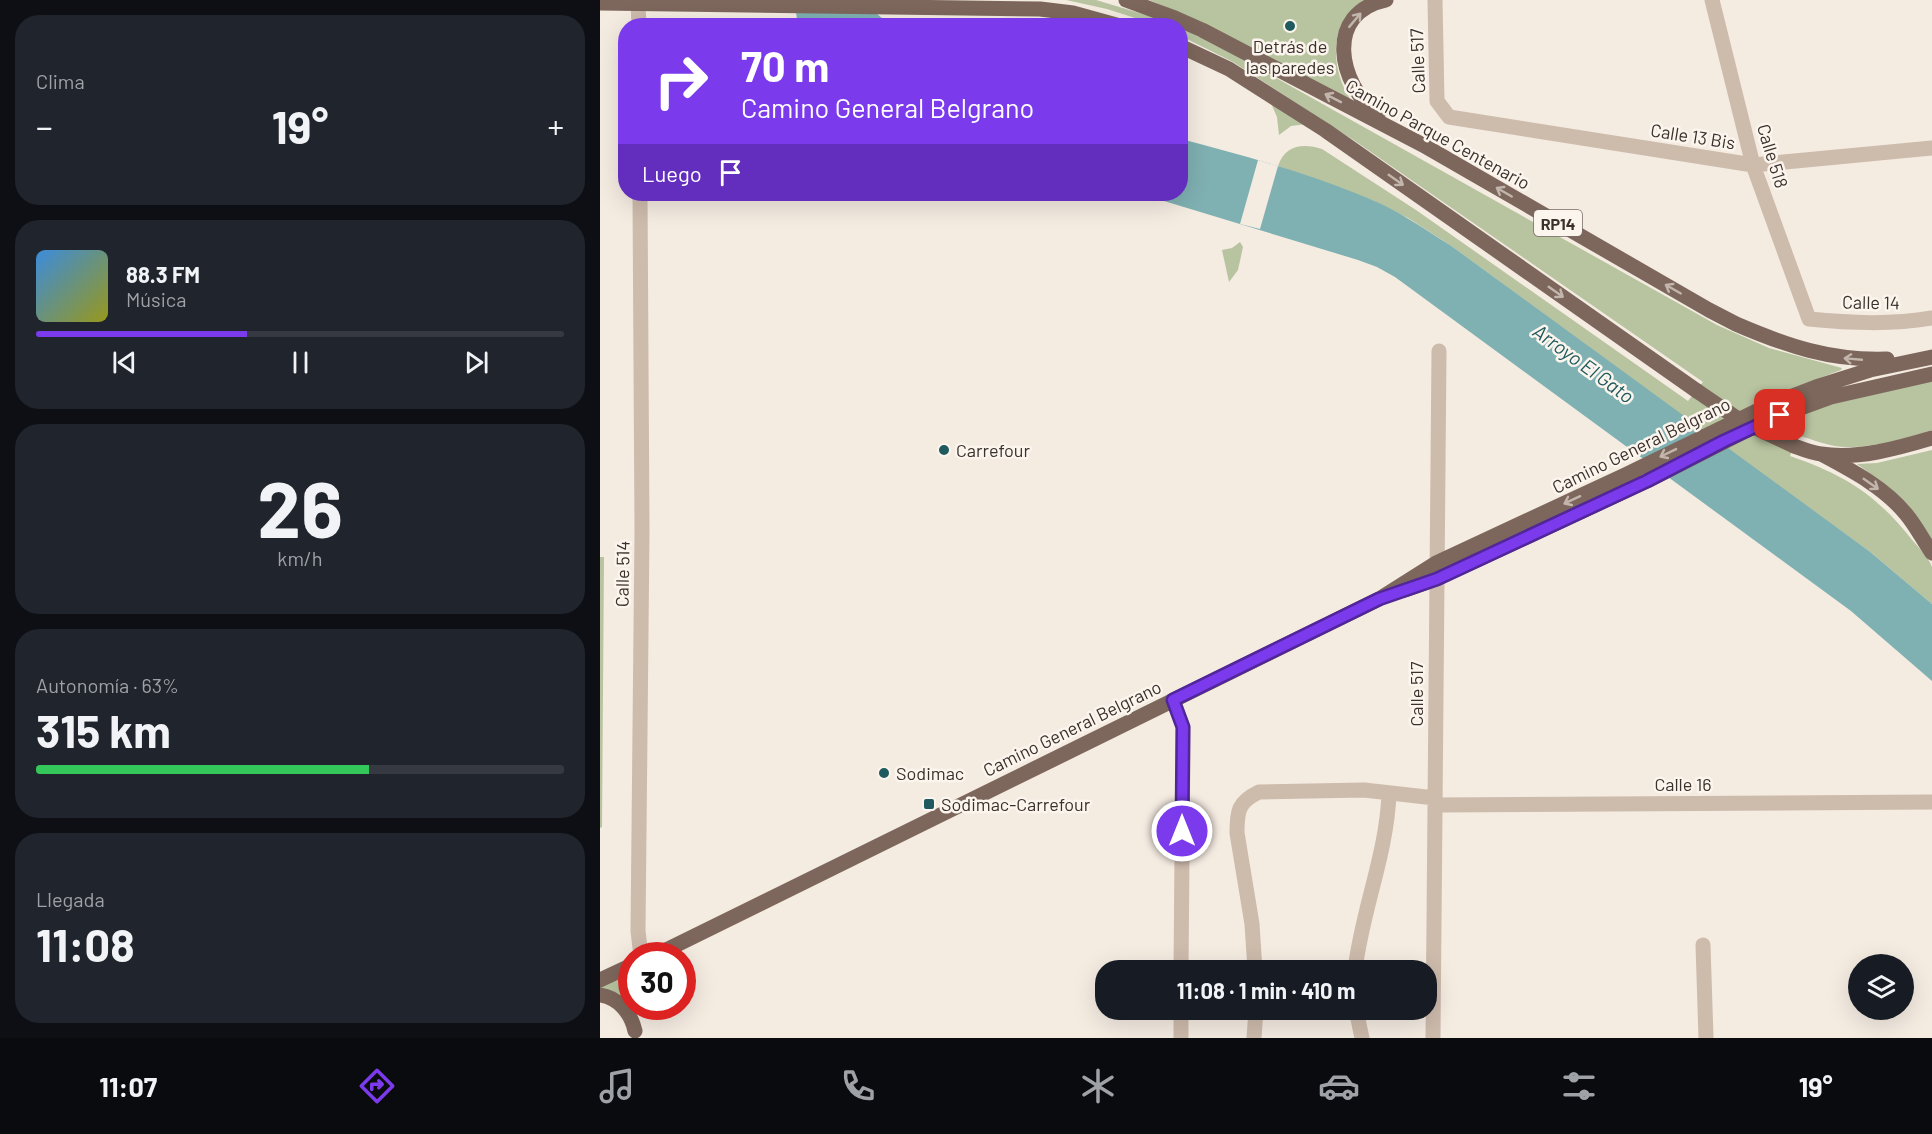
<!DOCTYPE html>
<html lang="es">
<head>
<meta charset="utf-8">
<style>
	body { margin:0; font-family:Barlow,sans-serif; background:#20242c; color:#f1f3f6; height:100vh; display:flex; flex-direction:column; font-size:22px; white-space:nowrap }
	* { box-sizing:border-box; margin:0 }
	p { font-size:20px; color:#9ea1a6 }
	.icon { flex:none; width:33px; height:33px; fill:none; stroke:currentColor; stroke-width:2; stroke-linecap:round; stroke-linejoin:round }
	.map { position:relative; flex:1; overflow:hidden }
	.drawer { display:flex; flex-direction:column; gap:15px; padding:15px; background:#0d0f14; width:600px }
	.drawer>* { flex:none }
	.hud { position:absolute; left:18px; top:18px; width:570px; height:183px; border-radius:24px; box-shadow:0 6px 24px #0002; background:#7c3aed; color:#fff; overflow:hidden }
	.fabs { position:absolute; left:1248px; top:954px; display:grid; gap:12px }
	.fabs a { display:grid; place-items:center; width:66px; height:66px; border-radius:50%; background:#171b24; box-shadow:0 6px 24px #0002; font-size:30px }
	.speed { position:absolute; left:18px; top:942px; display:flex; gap:12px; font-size:30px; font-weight:700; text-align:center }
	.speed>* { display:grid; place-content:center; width:78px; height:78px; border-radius:50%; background:#171b24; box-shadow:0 6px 24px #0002; line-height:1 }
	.speed .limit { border:9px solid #d22; background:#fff; color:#111 }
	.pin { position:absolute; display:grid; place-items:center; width:51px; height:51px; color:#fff; margin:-26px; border-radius:12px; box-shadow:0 3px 9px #0006 }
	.me { position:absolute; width:66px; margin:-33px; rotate:0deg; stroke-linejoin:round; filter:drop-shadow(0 0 4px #0008) }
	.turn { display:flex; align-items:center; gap:21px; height:126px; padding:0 24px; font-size:27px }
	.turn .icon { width:78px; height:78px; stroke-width:2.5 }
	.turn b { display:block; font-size:42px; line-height:51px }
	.then { display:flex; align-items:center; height:57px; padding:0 24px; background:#0003; gap:12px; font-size:22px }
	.big { font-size:45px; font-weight:700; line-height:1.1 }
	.drawer .widget { flex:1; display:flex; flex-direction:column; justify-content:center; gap:9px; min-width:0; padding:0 21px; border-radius:24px; background:#20242c }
	.drawer .dial { align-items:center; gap:0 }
	.dial b { font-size:78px; line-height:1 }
	.song { display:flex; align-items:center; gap:18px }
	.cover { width:72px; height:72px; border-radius:9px; background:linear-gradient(135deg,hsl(210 70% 55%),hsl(60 70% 35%)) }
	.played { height:6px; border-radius:3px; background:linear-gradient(90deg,#7c3aed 40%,#363941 40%) }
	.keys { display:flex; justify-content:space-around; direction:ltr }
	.heat { display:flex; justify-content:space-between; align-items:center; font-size:33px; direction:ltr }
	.charge { height:9px; border-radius:4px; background:linear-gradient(90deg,#34c759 63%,#363941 0) }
	.trip { position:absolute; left:495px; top:960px; width:342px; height:60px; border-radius:24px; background:#171b24; box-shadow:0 6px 24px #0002; font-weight:700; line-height:60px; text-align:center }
	.tab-bar { display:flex; height:96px; justify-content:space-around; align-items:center; background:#090b0e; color:#9ea1a6 }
	.tab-bar .icon { width:42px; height:42px }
	.tab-bar .on { color:#7c3aed }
	.tab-bar b { font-size:27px; color:#f1f3f6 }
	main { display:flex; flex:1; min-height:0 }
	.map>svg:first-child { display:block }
	.green { fill:#b8c4a0 }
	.water { fill:#7fb0b2 }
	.pier { fill:#f4ebe1 }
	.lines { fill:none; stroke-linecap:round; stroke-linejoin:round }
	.minor { stroke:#cdbbac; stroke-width:15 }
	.major { stroke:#7d675c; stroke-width:15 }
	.major-bridge { stroke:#7d675c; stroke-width:15 }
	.oneway { stroke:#c2b5ac }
	.route-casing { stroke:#51269a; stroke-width:15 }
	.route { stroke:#7c3aed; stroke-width:10 }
	.poi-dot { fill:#1f5a5e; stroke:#fbf5ee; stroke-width:2 }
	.labels { text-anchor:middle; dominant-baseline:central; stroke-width:5; stroke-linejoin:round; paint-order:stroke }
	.shield { fill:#fbf5ee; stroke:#756b66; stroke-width:1.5 }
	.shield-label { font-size:16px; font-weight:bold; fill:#3b302b }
	.poi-label { font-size:18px; fill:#3b302b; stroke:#fbf5ee; text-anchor:start }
	.street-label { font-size:18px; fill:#3b302b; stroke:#fbf5ee }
	.water-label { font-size:20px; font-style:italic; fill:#1f5a5e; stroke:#fbf5ee }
</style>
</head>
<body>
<main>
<section class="drawer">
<div class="widget"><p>Clima</p>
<div class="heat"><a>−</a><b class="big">19°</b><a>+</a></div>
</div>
<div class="widget">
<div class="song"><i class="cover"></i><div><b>88.3 FM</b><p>Música</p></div></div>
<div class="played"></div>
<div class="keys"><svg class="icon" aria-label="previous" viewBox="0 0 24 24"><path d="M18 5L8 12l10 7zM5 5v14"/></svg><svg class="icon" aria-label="pause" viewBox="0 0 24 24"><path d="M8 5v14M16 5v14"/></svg><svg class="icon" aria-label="next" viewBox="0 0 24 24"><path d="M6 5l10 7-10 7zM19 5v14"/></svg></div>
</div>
<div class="widget dial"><b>26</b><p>km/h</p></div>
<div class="widget"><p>Autonomía · 63%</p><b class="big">315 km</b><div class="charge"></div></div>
<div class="widget"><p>Llegada</p><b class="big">11:08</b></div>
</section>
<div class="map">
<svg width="1332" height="1038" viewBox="0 0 1332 1038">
	<rect width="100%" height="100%" fill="#f4ebe1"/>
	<path class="green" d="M466,0H496L556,18L573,25H557L507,9Z
		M549,0H764C728,21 730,69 751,100L578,12Z
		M581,28L635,55L1117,325L1169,348L1242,368L1241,370L1180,393L1102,430L850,245L808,218L772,200L678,166C685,145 703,143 722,149L816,210L1088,401L1103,382L755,141L633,62L581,36Z
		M670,101L707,124L691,126L679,135L677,117Z
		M640,242L643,247L638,270L629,282L622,250L632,248Z
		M1332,381V430C1307,439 1271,448 1244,447C1228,446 1213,440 1198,435L1190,456C1245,475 1277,495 1313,541C1319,548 1329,558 1332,567C1332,575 1332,595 1332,604L1269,551L1125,447L1214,408Z
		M1332,450V540L1283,483L1257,464L1277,463Z
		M0,557H4L2,827L0,828Z
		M31,972V1006L19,995L0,987Z"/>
	<path class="water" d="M194,0L276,13L290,25H198Z
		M581,139C645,156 709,173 770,199C799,211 824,229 850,245L1269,551L1332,604V681L1251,611L795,277L777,267L758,260L541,194H580Z"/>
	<path class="pier" d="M658,160L678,166L660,229L640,224Z"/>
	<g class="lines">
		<path class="minor" d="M835,0L837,101L849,117L1153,165L1332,148
			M1112,0L1153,165L1209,319C1250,323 1291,325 1332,318
			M38,3L39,26
			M40,194L42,531L38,931L41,956
			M573,700L583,727V738L581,970
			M835,805L1332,802
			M1103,945L1106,1038
			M655,970L652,924L637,833C637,811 638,802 659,792L764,790L835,798
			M755,970C762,910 787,854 789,793
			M756,1010L762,1038
			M581,1038V1010
			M654,1038L656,1010
			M833,1038L839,351"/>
		<path class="major" d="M526,0L575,18L602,30L823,145L1109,310L1136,324C1187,346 1231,361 1287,359
			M0,3L440,9L473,13L520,26
			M580,46L629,69L725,130L1097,391
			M778,115C738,84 724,13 786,0
			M1194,446C1202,449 1212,453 1221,454C1256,460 1299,448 1332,438
			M1221,454C1251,470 1284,487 1306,514C1316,526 1323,540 1332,553
			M805,590L836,579L1047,481L1165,421L1231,397L1332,374
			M54,956L779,599L836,563L1025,475L1169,405L1216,387L1270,370L1332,357
			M0,980L32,965
			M0,995C19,998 31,1013 35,1031"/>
		<path class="major-bridge" d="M1097,391L1141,421L1194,446"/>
	</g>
	<defs><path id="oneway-shaft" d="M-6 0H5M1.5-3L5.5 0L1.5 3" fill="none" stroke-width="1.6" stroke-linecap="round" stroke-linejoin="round" transform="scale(1.5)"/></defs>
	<g class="oneway">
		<use href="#oneway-shaft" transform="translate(755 20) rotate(-50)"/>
		<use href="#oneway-shaft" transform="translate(733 98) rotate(-153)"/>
		<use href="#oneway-shaft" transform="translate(796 180) rotate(35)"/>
		<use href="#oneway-shaft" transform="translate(904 192) rotate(-150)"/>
		<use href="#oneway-shaft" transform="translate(1073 289) rotate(-150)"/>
		<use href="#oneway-shaft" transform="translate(956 292) rotate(35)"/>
		<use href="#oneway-shaft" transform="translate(1253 359) rotate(-175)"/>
		<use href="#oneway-shaft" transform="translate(1068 453) rotate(154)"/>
		<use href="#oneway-shaft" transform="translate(1271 484) rotate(35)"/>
		<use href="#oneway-shaft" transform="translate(972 500) rotate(155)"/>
	</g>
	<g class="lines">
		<g class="route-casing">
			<path id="route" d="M582,831L583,727L573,700L779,599L837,579L1047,481L1124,441L1180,415"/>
		</g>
		<use href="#route" class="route"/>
	</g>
	<g class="poi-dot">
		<circle cx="690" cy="26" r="6"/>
		<circle cx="344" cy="450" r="6"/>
		<circle cx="284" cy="773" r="6"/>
		<rect x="323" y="798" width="12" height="12" rx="3"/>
	</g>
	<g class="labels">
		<rect class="shield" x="934" y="210" width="48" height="26" rx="4.5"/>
		<g class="shield-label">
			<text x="958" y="223">RP14</text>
		</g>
		<g class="poi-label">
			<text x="690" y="46" text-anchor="middle">Detrás de<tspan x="690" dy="21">las paredes</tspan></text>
			<text x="356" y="450">Carrefour</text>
			<text x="296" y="773">Sodimac</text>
			<text x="341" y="804">Sodimac-Carrefour</text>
		</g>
		<g class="street-label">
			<text transform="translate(817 61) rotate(-92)">Calle 517</text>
			<text transform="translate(838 134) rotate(29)">Camino Parque Centenario</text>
			<text transform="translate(1093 136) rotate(9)">Calle 13 Bis</text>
			<text transform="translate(1173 156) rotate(73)">Calle 518</text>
			<text transform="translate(1271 302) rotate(1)">Calle 14</text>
			<text transform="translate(1041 445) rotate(-26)">Camino General Belgrano</text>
			<text transform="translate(22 574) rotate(-89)">Calle 514</text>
			<text transform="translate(816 694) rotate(-90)">Calle 517</text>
			<text transform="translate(472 728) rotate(-26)">Camino General Belgrano</text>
			<text x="1083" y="784">Calle 16</text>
		</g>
		<g class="water-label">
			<text transform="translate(984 363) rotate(36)">Arroyo El Gato</text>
		</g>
	</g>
</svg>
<div class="fabs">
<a><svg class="icon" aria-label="layers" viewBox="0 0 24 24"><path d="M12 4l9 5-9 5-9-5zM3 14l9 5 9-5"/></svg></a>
</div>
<div class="speed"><div class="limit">30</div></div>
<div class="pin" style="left:1180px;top:415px;background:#d93025"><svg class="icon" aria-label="arrive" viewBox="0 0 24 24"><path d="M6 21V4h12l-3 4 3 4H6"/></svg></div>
<svg class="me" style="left:582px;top:831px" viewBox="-20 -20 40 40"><circle r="17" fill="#7c3aed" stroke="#fff" stroke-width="3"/><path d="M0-11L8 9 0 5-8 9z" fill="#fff"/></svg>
<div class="trip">11:08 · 1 min · 410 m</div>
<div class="hud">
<div class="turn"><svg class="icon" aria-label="right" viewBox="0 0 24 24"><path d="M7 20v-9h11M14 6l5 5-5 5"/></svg><div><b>70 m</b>Camino General Belgrano</div></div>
<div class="then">Luego<svg class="icon" aria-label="arrive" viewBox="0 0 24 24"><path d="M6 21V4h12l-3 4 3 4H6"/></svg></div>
</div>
</div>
</main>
<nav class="tab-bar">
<b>11:07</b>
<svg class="icon on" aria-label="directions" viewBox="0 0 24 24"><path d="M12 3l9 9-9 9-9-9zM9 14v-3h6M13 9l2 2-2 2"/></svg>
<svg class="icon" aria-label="music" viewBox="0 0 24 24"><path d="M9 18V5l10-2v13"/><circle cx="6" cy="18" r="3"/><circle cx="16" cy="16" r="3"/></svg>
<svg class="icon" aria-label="phone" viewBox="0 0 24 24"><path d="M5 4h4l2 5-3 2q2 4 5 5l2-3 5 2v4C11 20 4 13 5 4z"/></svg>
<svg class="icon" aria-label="climate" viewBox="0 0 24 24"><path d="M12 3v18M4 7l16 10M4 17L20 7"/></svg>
<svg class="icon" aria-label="car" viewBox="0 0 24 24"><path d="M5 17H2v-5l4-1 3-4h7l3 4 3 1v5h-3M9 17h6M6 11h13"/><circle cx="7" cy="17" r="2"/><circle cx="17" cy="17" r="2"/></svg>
<svg class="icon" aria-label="filters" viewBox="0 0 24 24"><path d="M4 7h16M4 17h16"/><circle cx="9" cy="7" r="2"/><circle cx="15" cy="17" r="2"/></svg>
<b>19°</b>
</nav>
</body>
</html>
